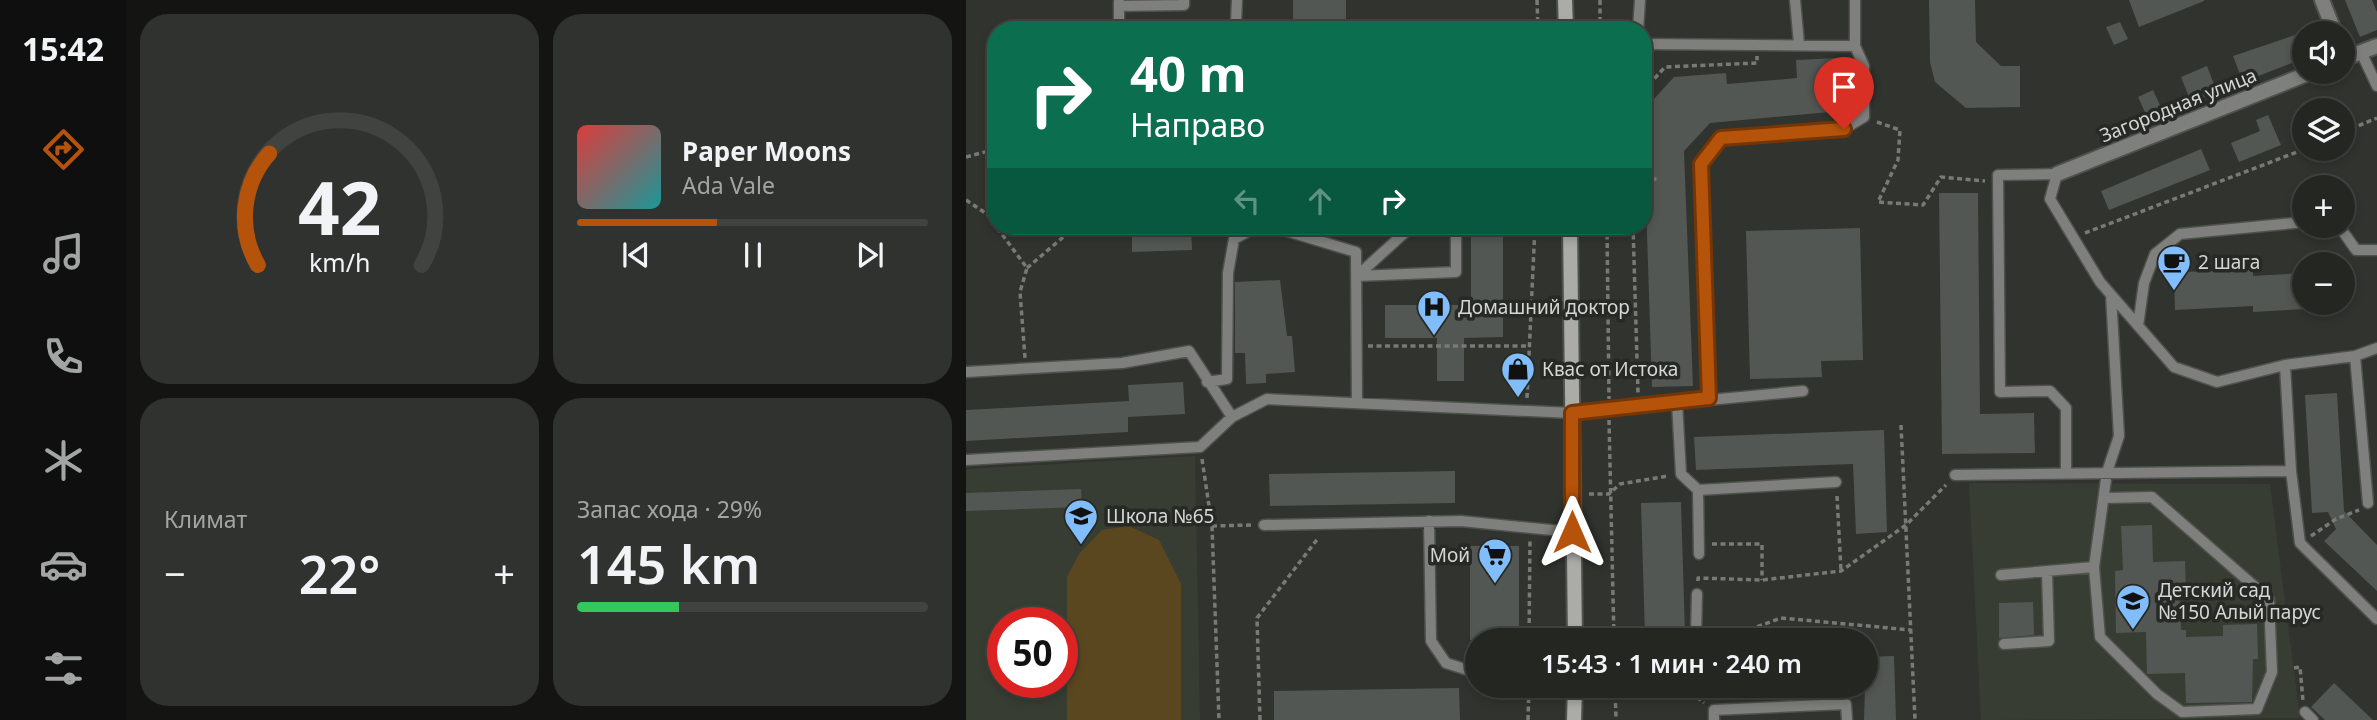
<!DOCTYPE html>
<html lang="ru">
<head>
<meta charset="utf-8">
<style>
	body { margin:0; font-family:"Noto Sans",sans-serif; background:#30322f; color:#f1f3f6; height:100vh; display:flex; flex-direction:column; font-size:26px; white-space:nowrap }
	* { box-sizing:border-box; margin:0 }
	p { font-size:23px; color:#a3a5a5 }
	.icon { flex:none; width:38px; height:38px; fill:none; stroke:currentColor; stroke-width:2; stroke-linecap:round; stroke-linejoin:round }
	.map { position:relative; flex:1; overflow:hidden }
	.side { display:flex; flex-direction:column; gap:14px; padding:14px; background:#141513; width:840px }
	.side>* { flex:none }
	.hud { position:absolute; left:21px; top:21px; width:665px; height:214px; border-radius:28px; box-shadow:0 4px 10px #0003,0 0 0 2px #414340; background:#0b6e4f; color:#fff; overflow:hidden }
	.tools { position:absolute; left:1326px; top:21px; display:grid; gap:14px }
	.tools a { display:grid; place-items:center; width:63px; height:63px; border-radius:50%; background:#242622; box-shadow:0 4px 10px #0003,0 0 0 2px #414340; font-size:35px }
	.speed { position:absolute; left:21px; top:607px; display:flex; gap:14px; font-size:35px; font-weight:700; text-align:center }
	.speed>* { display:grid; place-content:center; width:91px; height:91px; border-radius:50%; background:#242622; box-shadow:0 4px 10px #0003,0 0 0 2px #414340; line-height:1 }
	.speed .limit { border:10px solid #d22; background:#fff; color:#111 }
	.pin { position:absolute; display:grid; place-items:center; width:60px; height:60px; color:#fff; margin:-72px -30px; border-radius:50% 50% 50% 0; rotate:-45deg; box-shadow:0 0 7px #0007 }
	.pin .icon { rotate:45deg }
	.me { position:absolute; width:77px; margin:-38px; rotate:0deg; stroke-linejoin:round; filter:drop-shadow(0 0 5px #0008) }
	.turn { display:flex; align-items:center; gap:24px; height:147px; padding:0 28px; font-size:32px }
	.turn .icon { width:91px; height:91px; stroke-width:2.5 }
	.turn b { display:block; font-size:49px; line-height:60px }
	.lanes { display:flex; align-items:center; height:66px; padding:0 28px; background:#0003; justify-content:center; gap:35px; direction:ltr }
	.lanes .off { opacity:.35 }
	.big { font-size:52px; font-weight:600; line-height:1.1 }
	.side .tile { flex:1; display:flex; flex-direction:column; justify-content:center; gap:10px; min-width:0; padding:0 24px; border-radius:28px; background:#30322f }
	.side .dial { align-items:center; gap:0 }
	.dial svg { height:182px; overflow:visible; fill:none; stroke:#414340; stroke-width:7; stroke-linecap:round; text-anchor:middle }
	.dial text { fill:#f1f3f6; stroke:none }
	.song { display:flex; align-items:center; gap:21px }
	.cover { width:84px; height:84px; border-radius:10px; background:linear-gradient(135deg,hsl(0 70% 55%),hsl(180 70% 35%)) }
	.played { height:7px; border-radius:4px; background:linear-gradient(90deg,#b45309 40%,#414340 40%) }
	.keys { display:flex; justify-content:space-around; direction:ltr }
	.heat { display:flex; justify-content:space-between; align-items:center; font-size:38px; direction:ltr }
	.charge { height:10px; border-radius:5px; background:linear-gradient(90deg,#34c759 29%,#414340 0) }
	.side .tiles { flex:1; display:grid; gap:14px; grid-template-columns:repeat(2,1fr) }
	.trip { position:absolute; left:499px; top:628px; width:413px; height:70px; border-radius:35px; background:#242622; box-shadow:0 4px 10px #0003,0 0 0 2px #414340; font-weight:600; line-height:70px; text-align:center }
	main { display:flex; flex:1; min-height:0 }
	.dock { display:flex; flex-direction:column; width:126px; justify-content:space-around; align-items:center; background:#0e0f0e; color:#a3a5a5 }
	.dock .icon { width:49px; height:49px }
	.dock .on { color:#b45309 }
	.dock b { font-size:32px; color:#f1f3f6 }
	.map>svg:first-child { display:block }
	.built { fill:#383d33; fill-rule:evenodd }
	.green { fill:#5b471f }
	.building { fill:#525753 }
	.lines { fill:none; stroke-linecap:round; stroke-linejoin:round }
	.service-casing { stroke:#4e514c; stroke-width:13 }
	.minor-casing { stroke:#4e514c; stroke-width:18 }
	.secondary-casing { stroke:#4e514c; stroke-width:18 }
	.path { stroke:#787a76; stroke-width:3.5; stroke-dasharray:5 3.5; stroke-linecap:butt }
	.service { stroke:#7f7f7d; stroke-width:10 }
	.minor { stroke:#7f7f7d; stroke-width:14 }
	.secondary { stroke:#ababa7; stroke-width:14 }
	.route-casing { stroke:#753606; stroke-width:18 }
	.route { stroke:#b45309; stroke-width:12 }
	.labels { text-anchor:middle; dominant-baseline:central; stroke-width:7; stroke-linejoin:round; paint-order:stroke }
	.street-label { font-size:19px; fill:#d5d7d4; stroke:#262924 }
	.poi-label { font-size:19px; fill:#d5d7d4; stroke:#262924; text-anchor:start }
</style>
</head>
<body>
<main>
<nav class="dock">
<b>15:42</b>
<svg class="icon on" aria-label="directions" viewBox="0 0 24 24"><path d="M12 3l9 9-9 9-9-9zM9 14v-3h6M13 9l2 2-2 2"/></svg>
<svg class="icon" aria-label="music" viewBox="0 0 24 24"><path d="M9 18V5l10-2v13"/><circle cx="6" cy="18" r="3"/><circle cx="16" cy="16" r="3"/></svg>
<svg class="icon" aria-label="phone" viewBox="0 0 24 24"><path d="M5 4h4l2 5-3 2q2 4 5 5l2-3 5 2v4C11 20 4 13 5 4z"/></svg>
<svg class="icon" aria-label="climate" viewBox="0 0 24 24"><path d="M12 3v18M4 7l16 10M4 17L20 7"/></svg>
<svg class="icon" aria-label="car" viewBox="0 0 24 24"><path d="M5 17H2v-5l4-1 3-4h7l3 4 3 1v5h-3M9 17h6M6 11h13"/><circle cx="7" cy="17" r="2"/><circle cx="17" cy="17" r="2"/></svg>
<svg class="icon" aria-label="filters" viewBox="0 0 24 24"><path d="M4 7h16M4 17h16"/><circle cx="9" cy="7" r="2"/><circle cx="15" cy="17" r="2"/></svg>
</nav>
<section class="side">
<div class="tiles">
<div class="tile dial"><svg viewBox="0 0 100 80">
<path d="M14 69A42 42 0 1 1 86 69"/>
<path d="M14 69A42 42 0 0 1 19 20" stroke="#b45309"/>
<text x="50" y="56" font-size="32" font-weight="700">42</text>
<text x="50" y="72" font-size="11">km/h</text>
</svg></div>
<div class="tile">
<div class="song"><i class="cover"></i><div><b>Paper Moons</b><p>Ada Vale</p></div></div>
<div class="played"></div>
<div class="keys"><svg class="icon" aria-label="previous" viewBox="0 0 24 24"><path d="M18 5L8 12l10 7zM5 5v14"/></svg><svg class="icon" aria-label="pause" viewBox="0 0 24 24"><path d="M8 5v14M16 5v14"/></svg><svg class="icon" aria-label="next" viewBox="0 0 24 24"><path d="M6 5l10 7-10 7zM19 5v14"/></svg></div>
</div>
<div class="tile"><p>Климат</p>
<div class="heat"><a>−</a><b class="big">22°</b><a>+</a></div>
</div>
<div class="tile"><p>Запас хода · 29%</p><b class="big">145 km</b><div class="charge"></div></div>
</div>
</section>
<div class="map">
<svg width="1411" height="720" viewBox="0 0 1411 720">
	<rect width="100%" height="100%" fill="#30332e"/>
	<path class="built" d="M229,456L234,720H0V469ZM37,623H96V682H37Z
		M1003,483L1304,484L1334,718L1015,720Z"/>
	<path class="green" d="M163,526L193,540L215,584V720H101V577L113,554L136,530Z"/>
	<path class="building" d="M327,0H380V30H327Z
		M963,0H1009L1010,42L1035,66H1054V107L1000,108L969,82L964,62Z
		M1163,0H1238V1L1173,27Z
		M1379,0H1406L1411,12V30L1394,37Z
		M1154,22L1162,39L1148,45L1140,27Z
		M1332,34L1339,58L1277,82L1267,56Z
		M871,58L875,111L744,123L718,151L727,386L686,387L677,111L708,77L760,73L761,84L831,78L830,60Z
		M1241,66L1251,92L1225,102L1215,77Z
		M1187,90L1198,114L1183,121L1172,97Z
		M1302,115L1315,145L1273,162L1265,143L1294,131L1290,120Z
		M1235,149L1244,170L1143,210L1135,191Z
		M973,193H1012L1014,414L1068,413L1069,453L976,454Z
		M166,226H225L226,250L166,252Z
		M505,226H537V337L498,338V381H471V338H419V305H505Z
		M894,228L897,360L855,361L856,377L784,379L780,231Z
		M1287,269V276L1339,273V309L1287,312V306L1209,310L1208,277H1217V272Z
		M314,280L321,336H326L329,372L300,374V383L280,384L279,353H269V282Z
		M217,382L219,414L162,417V432L0,441V410L163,401L162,385Z
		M1371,393L1378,511L1411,545V591L1358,541L1370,529L1362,512L1346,513L1339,395Z
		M918,430L921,532L890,534L887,464L730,470L728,437Z
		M489,471V503L304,506L303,474Z
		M115,489L116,507L0,511V493Z
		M715,502L719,634L679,636L675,503Z
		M1186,525L1187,562L1219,561L1220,597H1214L1215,630H1220V637L1257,636V625L1291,624L1292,659H1287L1286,702L1220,703L1219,673L1181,674L1180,632L1150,633L1149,571L1157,570L1155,526Z
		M504,546H553V640H504Z
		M1067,602L1068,635L1033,638V603Z
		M928,656L930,720H898L900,657Z
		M1368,683L1407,720H1359L1345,707Z
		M493,688L494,720H308V691Z"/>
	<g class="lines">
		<g class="service-casing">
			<path id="service" d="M271,0L270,22L284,30
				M829,0L833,44
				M889,0V46
				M153,6L218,5V0
				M153,30V2
				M672,30L674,0
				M677,44L889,46L898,66V117L878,129L755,138L735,164L743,398
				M1395,52L1411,86
				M304,226L390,252L391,403
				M1373,226L1390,250H1411
				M391,276L490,272V226
				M391,276L446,226
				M1172,326L1178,283L1189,254L1214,234L1339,222
				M1389,356L1402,503
				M1319,365L1325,471L1334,543L1411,619
				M0,372L156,363L223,351L266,417
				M241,382L261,379L262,273L268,239L292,226
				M711,402L715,474L732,490L733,554
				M0,460L234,447L266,417L301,399L606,413L837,391
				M1100,473V408L1084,391L1034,392L1032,175L1091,174L1084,199L1134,282L1208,367L1251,382L1319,365L1389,356L1411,348
				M989,475L1325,471
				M732,490L870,482
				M1139,498L1186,497L1303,599L1306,672L1291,709L1216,712L1191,694L1134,637L1128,567L1141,472L1153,436L1145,295
				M463,521L465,641L480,663L511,673
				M298,525L495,521L606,532
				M1035,575L1128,567
				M727,640L730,636L731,594
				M1038,644L1083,641L1081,571
				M1339,712L1347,720
				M748,720V710L880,704L881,720"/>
		</g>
		<g class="minor-casing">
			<path id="minor" d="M1356,0L1369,33
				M1377,59L1411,46
				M1091,174L1346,72"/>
		</g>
		<g class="secondary-casing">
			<path id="secondary" d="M599,0L600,30
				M604,226L609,640
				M608,720L609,686"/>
		</g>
		<path class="path" d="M571,0L572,30
			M634,0V30
			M677,91L699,67L791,63V56
			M911,122L934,130L932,160L912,202L957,205L975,177L1019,181
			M1377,132L1411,118
			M0,157L30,149
			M677,179H691
			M0,200L21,214L61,268L54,292L59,358
			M371,226L377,233
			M641,226L643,399
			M667,226L672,393
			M1119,233L1339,149
			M61,268L109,227
			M402,346H564
			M561,398L569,226
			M643,420L648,640
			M935,425L949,720
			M236,459L246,526L253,720
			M623,494H643L654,484L702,476
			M871,496L875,571
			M246,526L286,525
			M1345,536L1370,519L1393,510
			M746,544H796V580
			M732,581V578L796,580L875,571L940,525L980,485
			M742,637H763L815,618L945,630
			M563,640L564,540
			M1328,668L1334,667L1337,701
			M649,686L650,720
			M718,686L738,703
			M294,720L291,618L353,537
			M562,720L563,686"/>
		<use href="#service" class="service"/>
		<use href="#minor" class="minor"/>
		<use href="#secondary" class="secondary"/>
	</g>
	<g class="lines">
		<g class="route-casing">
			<path id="route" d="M606,532V413L743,398L735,164L755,138L878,129"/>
		</g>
		<use href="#route" class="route"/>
	</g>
	<defs>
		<g id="cafe-pin" transform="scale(1.75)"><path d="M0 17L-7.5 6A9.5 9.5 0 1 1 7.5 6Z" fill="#81bdfa" stroke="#262924"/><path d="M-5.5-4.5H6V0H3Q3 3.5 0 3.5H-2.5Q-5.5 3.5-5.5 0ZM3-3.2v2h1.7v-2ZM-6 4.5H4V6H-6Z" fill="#111"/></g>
		<g id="hospital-pin" transform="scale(1.75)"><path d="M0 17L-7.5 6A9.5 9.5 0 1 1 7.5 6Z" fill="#81bdfa" stroke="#262924"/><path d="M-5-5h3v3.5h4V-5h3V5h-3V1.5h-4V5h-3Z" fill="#111"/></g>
		<g id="shop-pin" transform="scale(1.75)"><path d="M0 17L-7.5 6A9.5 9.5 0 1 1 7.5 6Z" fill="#81bdfa" stroke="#262924"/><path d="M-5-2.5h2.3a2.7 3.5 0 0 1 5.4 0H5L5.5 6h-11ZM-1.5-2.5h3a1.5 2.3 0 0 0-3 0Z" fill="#111"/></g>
		<g id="school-pin" transform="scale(1.75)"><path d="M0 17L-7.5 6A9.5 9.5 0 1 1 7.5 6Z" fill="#81bdfa" stroke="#262924"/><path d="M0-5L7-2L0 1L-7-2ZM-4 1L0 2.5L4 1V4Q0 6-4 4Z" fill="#111"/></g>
		<g id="supermarket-pin" transform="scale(1.75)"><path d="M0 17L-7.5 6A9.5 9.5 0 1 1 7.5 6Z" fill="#81bdfa" stroke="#262924"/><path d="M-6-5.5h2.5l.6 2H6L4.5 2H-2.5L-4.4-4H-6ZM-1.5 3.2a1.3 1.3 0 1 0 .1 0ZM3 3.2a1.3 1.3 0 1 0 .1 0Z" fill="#111"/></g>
	</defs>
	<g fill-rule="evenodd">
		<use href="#cafe-pin" x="1208" y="262"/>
		<use href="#hospital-pin" x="468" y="307"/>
		<use href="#shop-pin" x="552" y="369"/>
		<use href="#school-pin" x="115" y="516"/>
		<use href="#supermarket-pin" x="529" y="555"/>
		<use href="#school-pin" x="1167" y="601"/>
	</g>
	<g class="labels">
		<g class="street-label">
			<text transform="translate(1212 105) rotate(-22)">Загородная улица</text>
		</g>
		<g class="poi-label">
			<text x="1232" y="262">2 шага</text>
			<text x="492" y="307">Домашний доктор</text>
			<text x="576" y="369">Квас от Истока</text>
			<text x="140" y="516">Школа №65</text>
			<text x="504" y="555" text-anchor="end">Мой</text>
			<text x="1192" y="590">Детский сад<tspan x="1192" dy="22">№150 Алый парус</tspan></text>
		</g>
	</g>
</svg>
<div class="tools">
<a><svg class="icon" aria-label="sound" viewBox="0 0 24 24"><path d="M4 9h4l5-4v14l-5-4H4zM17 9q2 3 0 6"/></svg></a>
<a><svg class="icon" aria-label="layers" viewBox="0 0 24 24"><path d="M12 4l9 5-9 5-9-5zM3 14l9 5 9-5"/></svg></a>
<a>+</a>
<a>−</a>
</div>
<div class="speed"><div class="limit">50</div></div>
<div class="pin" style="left:878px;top:129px;background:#d93025"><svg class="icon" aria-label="arrive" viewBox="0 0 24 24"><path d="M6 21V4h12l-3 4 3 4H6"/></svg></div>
<svg class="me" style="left:606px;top:532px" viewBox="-20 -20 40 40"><path d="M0-17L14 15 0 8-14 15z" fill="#b45309" stroke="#fff" stroke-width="4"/></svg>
<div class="trip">15:43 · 1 мин · 240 m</div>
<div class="hud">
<div class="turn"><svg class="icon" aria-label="right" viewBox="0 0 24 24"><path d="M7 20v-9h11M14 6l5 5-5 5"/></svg><div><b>40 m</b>Направо</div></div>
<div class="lanes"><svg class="icon off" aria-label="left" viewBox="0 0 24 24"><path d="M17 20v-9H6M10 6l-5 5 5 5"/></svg><svg class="icon off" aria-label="ahead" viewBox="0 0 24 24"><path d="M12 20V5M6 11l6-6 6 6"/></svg><svg class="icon" aria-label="right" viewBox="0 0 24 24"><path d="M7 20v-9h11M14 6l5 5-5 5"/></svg></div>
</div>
</div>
</main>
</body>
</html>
